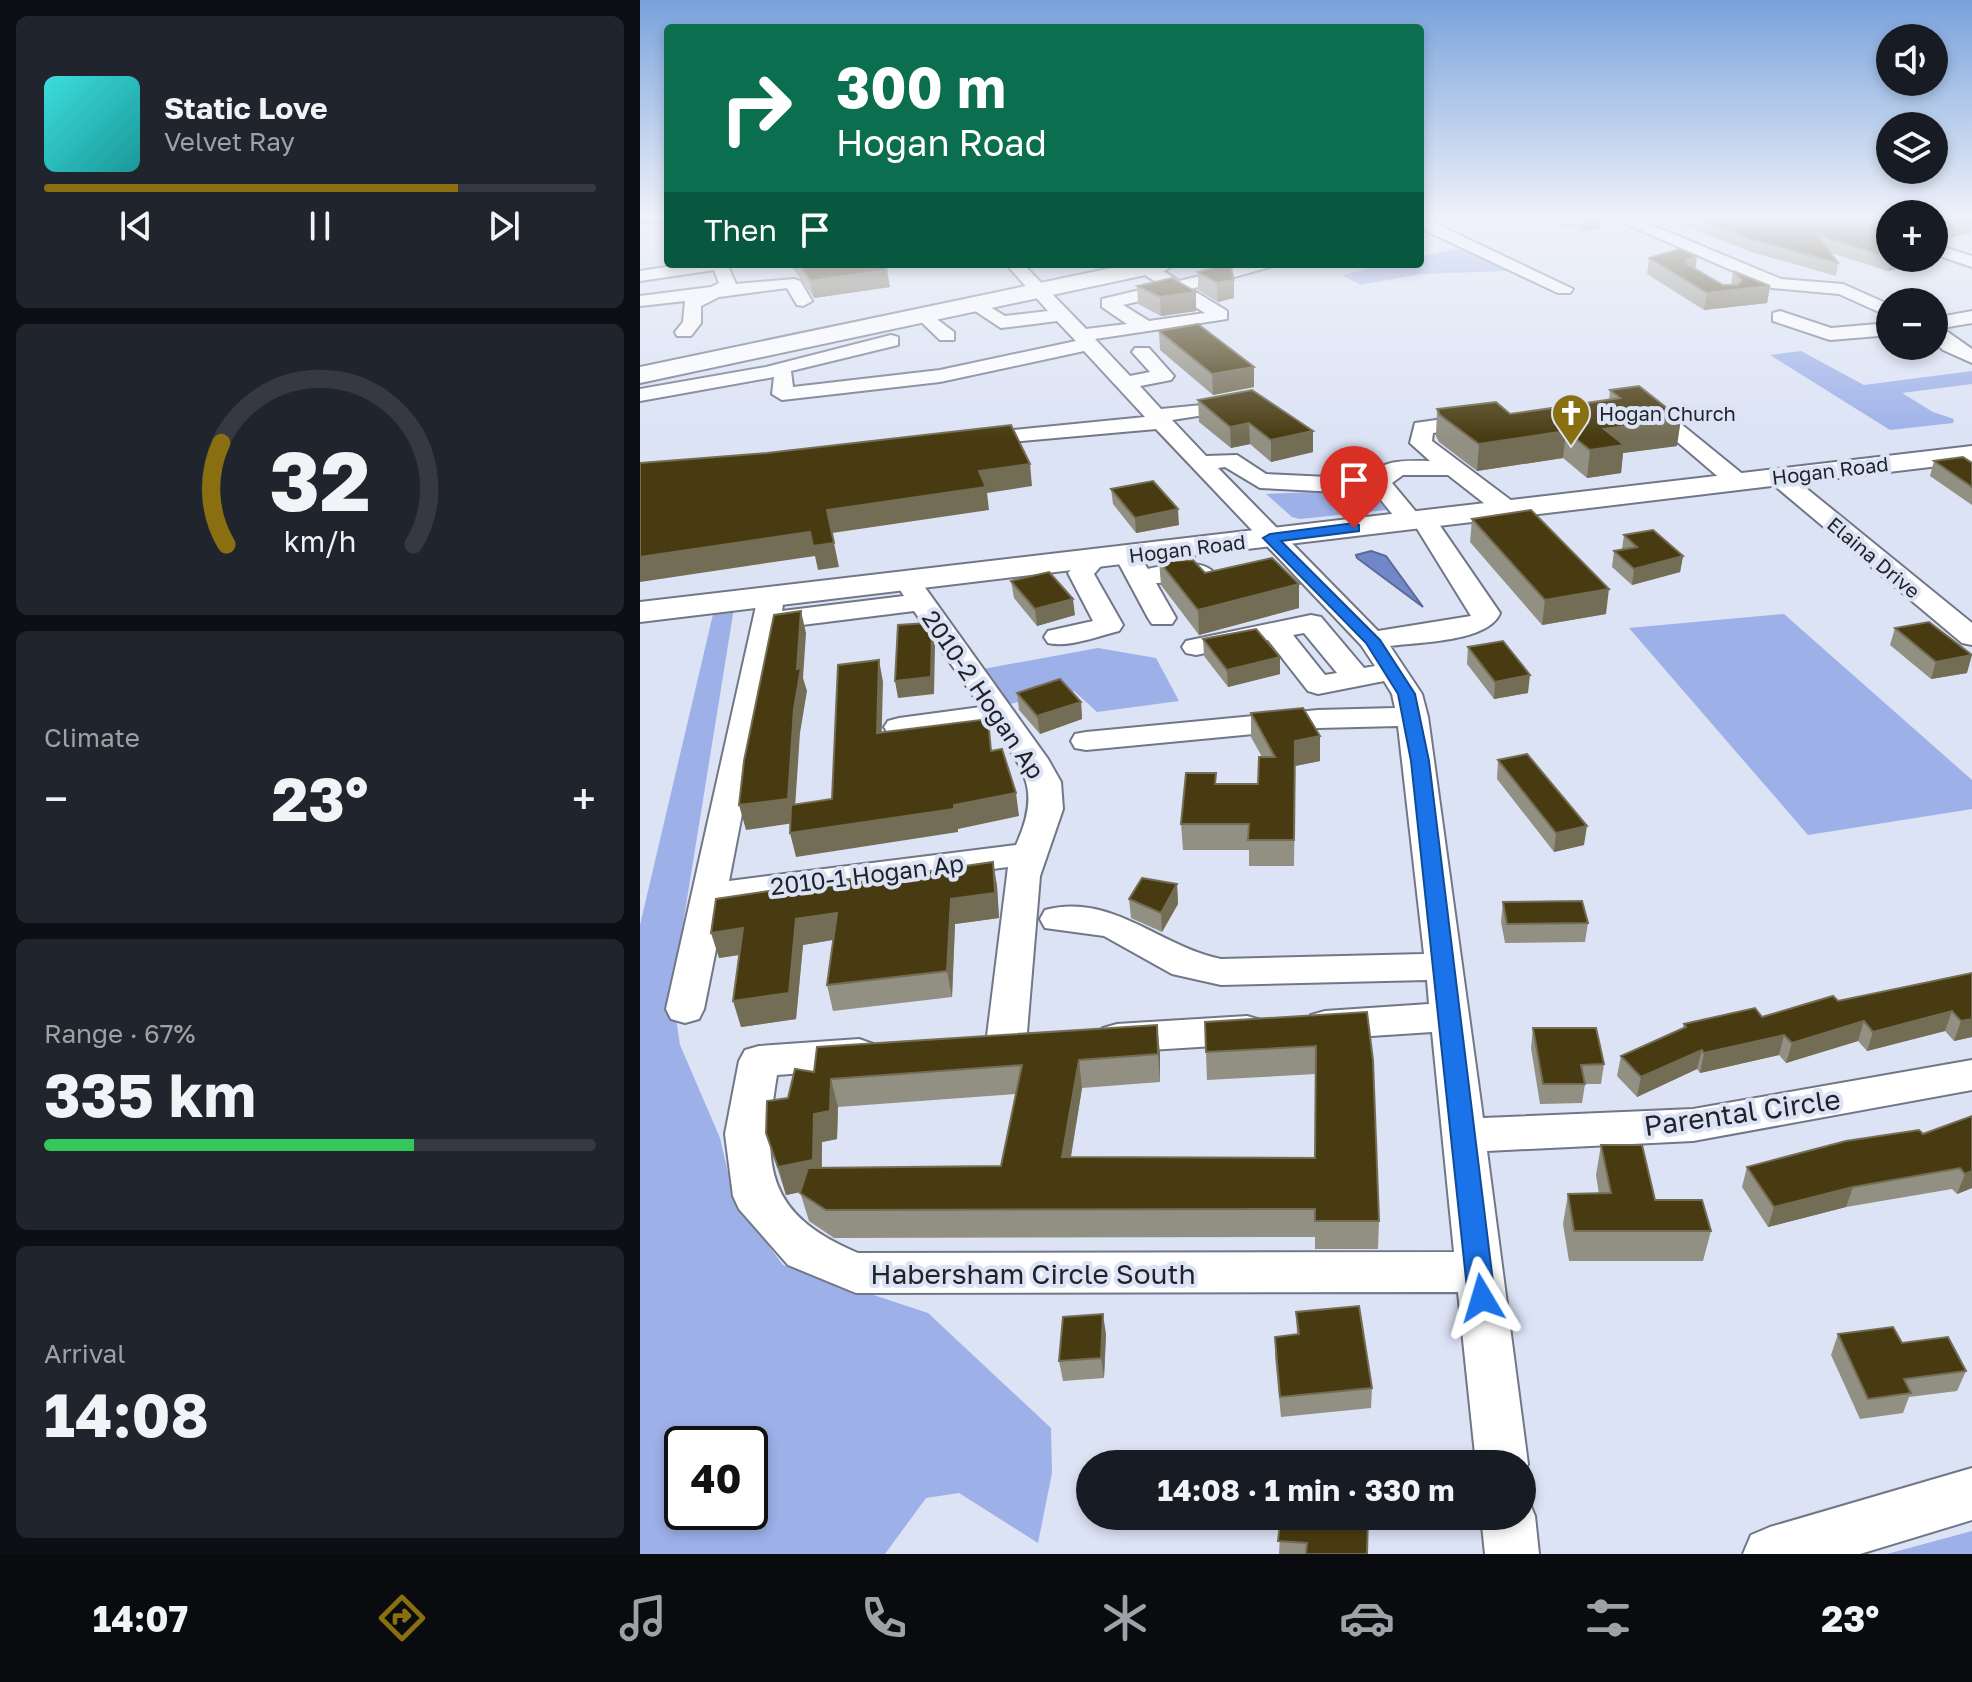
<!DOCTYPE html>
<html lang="en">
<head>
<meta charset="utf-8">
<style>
	body { margin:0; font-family:"Golos Text",sans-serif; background:#20242c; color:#f1f3f6; height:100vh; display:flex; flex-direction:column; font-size:30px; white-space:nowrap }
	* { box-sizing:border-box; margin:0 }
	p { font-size:26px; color:#9ea1a6 }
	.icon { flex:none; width:44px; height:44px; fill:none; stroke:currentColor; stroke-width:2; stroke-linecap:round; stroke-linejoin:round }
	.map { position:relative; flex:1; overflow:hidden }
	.drawer { display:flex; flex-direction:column; gap:16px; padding:16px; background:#0d0f14; width:640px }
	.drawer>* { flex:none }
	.top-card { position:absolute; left:24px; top:24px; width:760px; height:244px; border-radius:8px; box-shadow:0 4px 12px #0003; background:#0b6e4f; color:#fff; overflow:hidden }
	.buttons { position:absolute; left:1236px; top:24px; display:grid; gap:16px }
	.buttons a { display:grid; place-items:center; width:72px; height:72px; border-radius:50%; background:#171b24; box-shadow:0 4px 12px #0003; font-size:40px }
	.speed { position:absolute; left:24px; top:1426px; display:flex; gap:16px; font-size:40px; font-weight:700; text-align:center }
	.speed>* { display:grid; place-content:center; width:104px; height:104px; border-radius:50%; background:#171b24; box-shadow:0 4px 12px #0003; line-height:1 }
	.speed .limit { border:4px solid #111; border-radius:12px; background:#fff; color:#111 }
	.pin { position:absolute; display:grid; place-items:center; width:68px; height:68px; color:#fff; margin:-82px -34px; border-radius:50% 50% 50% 0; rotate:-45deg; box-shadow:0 0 8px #0007 }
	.pin .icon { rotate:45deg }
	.me { position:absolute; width:88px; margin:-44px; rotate:353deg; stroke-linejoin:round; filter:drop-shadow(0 0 6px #0008) }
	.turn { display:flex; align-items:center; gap:28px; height:168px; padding:0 40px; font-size:36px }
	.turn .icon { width:104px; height:104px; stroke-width:2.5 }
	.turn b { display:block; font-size:56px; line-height:68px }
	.then { display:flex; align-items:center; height:76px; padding:0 40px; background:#0003; gap:16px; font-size:30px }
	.big { font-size:60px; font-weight:700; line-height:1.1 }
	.drawer .tile { flex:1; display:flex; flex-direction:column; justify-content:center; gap:12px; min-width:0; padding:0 28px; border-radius:12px; background:#20242c }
	.drawer .dial { align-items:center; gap:0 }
	.dial svg { height:208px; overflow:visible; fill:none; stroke:#363941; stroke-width:7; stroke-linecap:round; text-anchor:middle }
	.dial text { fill:#f1f3f6; stroke:none }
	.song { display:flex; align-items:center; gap:24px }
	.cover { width:96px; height:96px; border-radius:12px; background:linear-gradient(135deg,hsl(180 70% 55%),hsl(180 70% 35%)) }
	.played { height:8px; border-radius:4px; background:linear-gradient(90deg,#896f10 75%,#363941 75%) }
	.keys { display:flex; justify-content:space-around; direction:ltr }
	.heat { display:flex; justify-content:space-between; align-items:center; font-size:44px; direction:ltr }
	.charge { height:12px; border-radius:6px; background:linear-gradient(90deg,#34c759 67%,#363941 0) }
	.trip { position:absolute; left:436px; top:1450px; width:460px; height:80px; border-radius:40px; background:#171b24; box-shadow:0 4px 12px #0003; font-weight:700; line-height:80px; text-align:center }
	.dock { display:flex; height:128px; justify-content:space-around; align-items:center; background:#090b0e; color:#9ea1a6 }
	.dock .icon { width:56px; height:56px }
	.dock .on { color:#896f10 }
	.dock b { font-size:36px; color:#f1f3f6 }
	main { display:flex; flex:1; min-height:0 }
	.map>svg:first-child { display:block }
	.green { fill:#9db0e8; fill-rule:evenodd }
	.water { fill:#7287c8; stroke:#596998; stroke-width:2 }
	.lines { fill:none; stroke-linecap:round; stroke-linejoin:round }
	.minor-casing { stroke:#717787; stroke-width:4 }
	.major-casing { stroke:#717787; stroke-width:4 }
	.highway-casing { stroke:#717787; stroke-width:4 }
	.minor { fill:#fff; fill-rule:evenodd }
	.major { fill:#fff; fill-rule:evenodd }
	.highway { fill:#fff; fill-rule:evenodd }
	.wall { fill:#928f83; fill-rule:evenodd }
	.shaded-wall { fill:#746d55 }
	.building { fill:#483b11; stroke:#746d55; stroke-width:2 }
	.route { fill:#1a73e8; stroke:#114b97; stroke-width:2 }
	.labels { text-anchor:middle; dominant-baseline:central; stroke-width:8; stroke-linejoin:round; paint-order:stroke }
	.far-poi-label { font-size:20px; fill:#1f2228; stroke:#dce3f5; text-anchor:start }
	.far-street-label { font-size:20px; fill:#1f2228; stroke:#dce3f5 }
	.street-label { font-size:24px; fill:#1f2228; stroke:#dce3f5 }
	.near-street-label { font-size:28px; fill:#1f2228; stroke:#dce3f5 }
</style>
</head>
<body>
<main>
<section class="drawer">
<div class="tile">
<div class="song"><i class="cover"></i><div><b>Static Love</b><p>Velvet Ray</p></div></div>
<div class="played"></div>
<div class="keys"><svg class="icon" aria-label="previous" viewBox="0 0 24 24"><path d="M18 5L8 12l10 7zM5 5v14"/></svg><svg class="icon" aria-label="pause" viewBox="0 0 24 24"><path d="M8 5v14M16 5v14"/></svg><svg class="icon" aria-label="next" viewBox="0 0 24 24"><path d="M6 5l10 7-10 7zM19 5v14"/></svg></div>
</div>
<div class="tile dial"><svg viewBox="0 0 100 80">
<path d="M14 69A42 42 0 1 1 86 69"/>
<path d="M14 69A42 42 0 0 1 12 30" stroke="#896f10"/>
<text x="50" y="56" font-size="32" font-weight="700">32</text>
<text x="50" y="72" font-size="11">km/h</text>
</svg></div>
<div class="tile"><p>Climate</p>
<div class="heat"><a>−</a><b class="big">23°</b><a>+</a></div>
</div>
<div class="tile"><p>Range · 67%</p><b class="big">335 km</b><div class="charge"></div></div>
<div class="tile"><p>Arrival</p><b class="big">14:08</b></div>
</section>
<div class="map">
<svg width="1332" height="1554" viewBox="0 0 1332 1554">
	<rect width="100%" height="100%" fill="#dce3f5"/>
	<path class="green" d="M822,248L867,271L780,274L721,285L702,275L750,264H780V257Z
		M1161,351L1224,385L1332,371V384L1262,393L1293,412L1314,419L1313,423L1250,430L1130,355Z
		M728,490L747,510L660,519L652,517L626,494Z
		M94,608L32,992L40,1045L80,1138L94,1199L143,1265L288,1313L411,1428L412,1473L398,1543L319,1493L286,1498L245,1554H0V925L74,610ZM42,1444H110V1512H42Z
		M1144,614L1332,780V809L1168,835L989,628Z
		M458,648L516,658L539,701L457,712L434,691L369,704L343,669Z
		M1332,1531V1554H1247Z"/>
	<path class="water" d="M731,551L746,556L783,607L717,558L716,555Z"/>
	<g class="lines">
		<g class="minor-casing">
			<path id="minor" d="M780,219H786L933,289L930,293H918L780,228Z
				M975,219H997L1141,279L1203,284L1250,305V317L1199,294L1132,288Z
				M1294,244L1332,256V267L1294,254Z
				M45,264H87L96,284L154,279L160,281L172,301L163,306L157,305L147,288L79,297L61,306V323L51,336H37L35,332L43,322L45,301L0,306V296L71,287L79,283L74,270L0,281V271Z
				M366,264H383L446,329L487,324L462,307V299L521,285L500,272V264H512L539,281L611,264H641L551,289L587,311V319L455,339L490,376L510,372L492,352L495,348H509L534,376L531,380L500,386L521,409L603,401L607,405L603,409L532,420L566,456L597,455L626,474L730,479C739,458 770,461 790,461L770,443L775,423L839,414L850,420L839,426L793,433L792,441L876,504L879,509L876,514H858L808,475H763L752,483L777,513L792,514L860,613C849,642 778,642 750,646L782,694L788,717L843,1118L1053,1109L1332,1060V1090L1053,1141L847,1151L888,1464L882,1478V1464H836L818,1292L216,1293L148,1265L99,1209L93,1196L85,1134L99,1061L105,1050L119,1046L219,1039L233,1044L239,1054L233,1064L219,1069L137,1075C122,1166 125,1214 218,1253L814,1252L792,1032L685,1039L671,1035L665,1025L671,1015L685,1011L789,1004L787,980L581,985L532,974L464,936L405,928L400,919L405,910C471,892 521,947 581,959L784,954L758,726L678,728L446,750L435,748L431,741L435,734L446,732L678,710L755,708L752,694L744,681L678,694L668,691L628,640L556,655L546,653L542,647L546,641L671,615L681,617L724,668L735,666L721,645L516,429L325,446L322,441L325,436L333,434L505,417L444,351L300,382L142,400L132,394L134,377L0,401V389L126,367L251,335L258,337V345L151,371L153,387L300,370L436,341L417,321L361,328L329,307L326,303L335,298L365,316L408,311ZM533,293L565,313L509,321L483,305ZM585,467L620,488L736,494L762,526L776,527L831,616L738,631L578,468ZM664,633L697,673L685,675L653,635Z
				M282,308L314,332V340H300L276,317L273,313Z
				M1140,311L1191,328L1250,323V335L1190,340L1133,321V313Z
				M1332,311V323L1302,328L1332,349V363L1303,350L1294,341V318Z
				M1007,400L1014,402L1105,476L1109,481L1105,486H1089L1000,410L996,406L1000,402Z
				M1137,469L1145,471L1332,623V645L1322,643L1129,481L1125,476Z
				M453,552L466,560L454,574L483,625L479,631C458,636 429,648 408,643L404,637L408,631L453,621L428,573L444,555Z
				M491,554L500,557L508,569C525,565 563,557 575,574L562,582L516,583L536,618L532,624H512L508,618L478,562Z
				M267,573L276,575L408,759L421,782L423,809L400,876L386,1044L380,1054L366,1059L352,1054L346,1044L368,867L85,904L64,1009L59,1019L45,1023L31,1019L26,1009L118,597L122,591H140L144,597L142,611L264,596L254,581ZM274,611L341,707L259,718L248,721L244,727L248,733L259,736L352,724C384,771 402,788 376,845L89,881L138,628Z
				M607,1016L621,1020L627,1030L621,1040L607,1044L477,1052L463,1048L457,1038L463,1028L477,1024Z
				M1332,1468V1520L1220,1554H1103L1111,1535L1130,1527Z
				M882,1495L887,1497L895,1516L899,1554H845L841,1516H882Z"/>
		</g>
		<g class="major-casing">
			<path id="major" d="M1332,446V462L0,622V602Z"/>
		</g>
		<g class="highway-casing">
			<path id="highway" d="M491,264H536L524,271L0,383V367Z"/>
		</g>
		<use href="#minor" class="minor"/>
		<use href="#major" class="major"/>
		<use href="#highway" class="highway"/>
	</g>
	<path class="wall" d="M900,219H963L960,229L943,232Z
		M1027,219H1231L1250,258H1285L1284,262L1248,271L1191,253L1198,263L1196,276L1111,252Z
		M1233,219H1250V225Z
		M1009,258L1055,269L1083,285H1091L1093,271L1130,286L1127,303L1064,310L1007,274Z
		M150,264H242L250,287L174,298Z
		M558,272L594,280V298L578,302L558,290Z
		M497,286L556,311L521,316L498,304Z
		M519,331L614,367V387L573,395L520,350Z
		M612,390L673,452L631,462L610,444L591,448L559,422L558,400Z
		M970,390L1037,446L983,453L981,473L947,478L923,458L837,471L799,442L796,436L797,409L870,414L969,400Z
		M1294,461L1332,463V505L1290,476Z
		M471,489L539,525L496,533L473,504Z
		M832,519L966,614L902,625L830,542Z
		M984,535L1043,556L1040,572L992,585L972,567L974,551L982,549Z
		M519,561L659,608L559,635L521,585Z
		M371,581L435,615L397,626L374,598Z
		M1255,628L1327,673L1291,679L1250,645Z
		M563,639L640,674L588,687L564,656Z
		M828,647L888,693L854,699L827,664Z
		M377,693L441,702L442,719L400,734L379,710Z
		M611,713L680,736V761L655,766L654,866H609V850H543L541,824L577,784H618L622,757L611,737Z
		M858,760L944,845L914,852L857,779Z
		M353,862L357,886L359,918L315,924L312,997L193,1011L187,985L193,940L163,945L156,1019L101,1027L100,955L79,958L256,876Z
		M537,884L538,904L522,932L491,918L489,899Z
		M863,902L948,923L945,942L865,943L861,922Z
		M1332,973V1037L1314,1041L1305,1031L1227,1051L1218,1041L1146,1063L1139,1055L1060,1073L1057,1069L997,1097L977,1076L981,1056L1043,1028L1044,1024L1122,1017Z
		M727,1012L739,1221L738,1249H675V1237L194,1238L169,1221L160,1192L146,1195L126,1133L148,1098L174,1072L520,1053V1082L442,1088L431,1157L675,1158L676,1074L567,1080L566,1052ZM376,1094L361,1166L182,1168V1142L197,1139L198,1107Z
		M893,1028L964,1064L961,1084H945L942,1103L900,1104L891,1048Z
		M1332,1116V1188L1317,1194L1312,1189L1206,1207L1128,1227L1102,1187L1107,1167L1283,1134Z
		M961,1145L1015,1200L1071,1231L1063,1261H929L923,1224L928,1194H959L956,1175Z
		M656,1312L732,1388L731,1408L641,1417L635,1357V1337L657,1334Z
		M466,1334L464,1378L423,1381L419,1361Z
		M1198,1334L1262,1343L1326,1371L1317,1391L1269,1397L1263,1413L1220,1419L1191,1355Z
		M641,1516L727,1554H639Z"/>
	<path class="shaded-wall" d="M0,219H28V223L0,225Z
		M949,219H963L960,229L943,232L944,220Z
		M1332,222L1331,233L1294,242V230Z
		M1057,256L1055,272L1043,277L1046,260Z
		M1251,258H1285L1284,262L1248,271Z
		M247,270L250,287L174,298L170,281Z
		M594,280V298L578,302L577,283Z
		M1130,286L1127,303L1064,310L1067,293Z
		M556,292V311L521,316L520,297Z
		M614,367V387L573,395L572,374Z
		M1041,419L1037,446L983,453L981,473L947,478L950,450L964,429Z
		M609,423L610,444L591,448L590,427Z
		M673,431V452L631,462V440Z
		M926,431L923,458L837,471L839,444Z
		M390,464L392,486L347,493L349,510L192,533L187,510L339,471Z
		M538,509L539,525L496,533L495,518Z
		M170,532L194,543L199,567L178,570L175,556L0,582V557Z
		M1043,556L1040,572L992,585L994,569Z
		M659,584V608L559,635L558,610Z
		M969,589L966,614L902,625L905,600Z
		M433,599L435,615L397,626L395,609Z
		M161,611L166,633L163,678L167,691L160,733L154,823L106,830L99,805L157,669Z
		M292,629L295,646L294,694L258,698L255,681Z
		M1332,655L1327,673L1291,679L1296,662Z
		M640,657V674L588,687L587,670Z
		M239,660L243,682L241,756L237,733Z
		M890,675L888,693L854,699L855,682Z
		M441,702L442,719L400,734L397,716Z
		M680,736V761L655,766L654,866L655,741Z
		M376,793L379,816L318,829V832L156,857L150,833L314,805Z
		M947,826L944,845L914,852L916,833Z
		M353,862L357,886L359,918L315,924L312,997L307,971L311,899Z
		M537,884L538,904L522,932L521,913Z
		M197,913L203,938L163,945L156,1019L101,1027L93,1001L156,919Z
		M103,928L111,953L79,958L71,933Z
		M1312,1011L1305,1031L1227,1051L1233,1032Z
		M1332,1019V1037L1314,1041L1321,1021Z
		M1224,1021L1218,1041L1146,1063L1152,1043Z
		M517,1025L520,1053V1082L518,1054Z
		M1144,1035L1139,1055L1060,1073L1064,1053Z
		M1062,1050L1057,1069L997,1097L1001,1077Z
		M439,1060L442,1088L426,1185L422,1157Z
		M191,1079L198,1107L197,1139L182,1142L181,1188L146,1195L138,1167L174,1114Z
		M1332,1171V1188L1317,1194L1325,1174Z
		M1213,1187L1206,1207L1128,1227L1134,1207Z
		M463,1314L466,1334L464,1378L461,1358Z"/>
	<path class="building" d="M1060,219H1231L1250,228V258L1178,235L1198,263L1113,240Z
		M1294,219H1328L1332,220V222L1294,230Z
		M1040,249L1057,256L1046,260L1047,264L1083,285H1097L1102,280L1093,271L1130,286L1067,293L1009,258Z
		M159,264H242L247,270L170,281Z
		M587,264H590L594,280L577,283L558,272Z
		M532,278L556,292L520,297L497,286Z
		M558,324L614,367L572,374L519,331Z
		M999,386L1041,419L964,429L984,445L950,450L926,431L839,444L800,415L797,409L856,402L870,414L980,398L970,390Z
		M612,390L673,431L631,440L609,423L590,427L558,400Z
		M371,425L390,464L339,471L346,487L187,510L194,543L173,546L170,532L0,557V463L127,453Z
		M1323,457L1332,463V487L1294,461Z
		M513,481L538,509L495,518L471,489Z
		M891,510L969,589L905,600L832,519Z
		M1013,530L1043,556L994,569L974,551L997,547L984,535Z
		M632,558L659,584L558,610L519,561L553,560L565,573Z
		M409,572L433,599L395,609L371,581Z
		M161,611L157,669L161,668L154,709L148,799L99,805L104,761L134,615Z
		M1289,622L1332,655L1296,662L1255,628Z
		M287,623L292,629L291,677L255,681L258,625Z
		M616,629L640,657L587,670L563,639Z
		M863,641L890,675L855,682L828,647Z
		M239,660L237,733L348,719L351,751L362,749L376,793L314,805V809L150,833L151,805L192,799L198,665Z
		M420,679L441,702L397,716L377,693Z
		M663,708L680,736L655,741L654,840H608L609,824H541L546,773H576L575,784H618L619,757H635L611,713Z
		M887,754L947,826L916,833L858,760Z
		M353,862L355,893L311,899L307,971L187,985L197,913L156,919L149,993L93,1001L103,928L71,933L76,899L256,872V876Z
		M502,878L537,884L521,913L489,899Z
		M942,901L948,923L867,924L863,902Z
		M1332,973V1019L1321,1021L1312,1011L1233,1032L1224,1021L1152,1043L1144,1035L1064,1053L1062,1050L1001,1077L981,1056L1046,1027L1044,1024L1115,1008L1122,1017L1193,996L1198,1001Z
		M727,1012L733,1060L739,1221H675V1209L186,1210L160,1193L168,1168L361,1166L382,1065L191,1079L190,1111L174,1114L173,1160L138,1167L126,1133L127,1101L148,1098L155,1069L174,1072L177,1047L517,1025L518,1054L439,1060L422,1157L675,1158L676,1046L566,1052L565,1022Z
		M893,1028H956L964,1064L941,1065L945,1084H903Z
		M1332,1116V1171L1325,1174L1320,1168L1213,1187L1134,1207L1107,1167L1206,1141L1279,1130L1283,1134Z
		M961,1145H1002L1015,1200H1062L1071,1231H934L928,1194L971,1193Z
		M719,1306L732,1388L640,1397L635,1337L659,1334L656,1312Z
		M463,1314L461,1358L419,1361L423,1317Z
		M1253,1327L1262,1343L1308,1337L1326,1371L1264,1379L1271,1393L1228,1399L1198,1334Z
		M665,1461L729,1464H664Z
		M641,1516H728L727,1554H666L667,1543L638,1541Z"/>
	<linearGradient id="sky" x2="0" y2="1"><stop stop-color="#79a2db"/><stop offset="0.5" stop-color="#eff2fa"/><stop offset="1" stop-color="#eff2fa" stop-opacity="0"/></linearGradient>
	<rect width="1332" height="437" fill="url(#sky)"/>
	<path class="route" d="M714,523L719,525V531L641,541L740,640L775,694L789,761L855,1298L851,1306L842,1310L832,1306L828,1298L771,761L758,694L726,643L623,538L630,534Z"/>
	<defs>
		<g id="church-pin" transform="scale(2)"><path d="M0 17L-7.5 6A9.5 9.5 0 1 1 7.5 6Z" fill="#896f10" stroke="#dce3f5"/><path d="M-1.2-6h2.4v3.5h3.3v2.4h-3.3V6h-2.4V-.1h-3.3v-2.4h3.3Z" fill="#fff"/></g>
	</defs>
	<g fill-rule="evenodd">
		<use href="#church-pin" x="931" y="413"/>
	</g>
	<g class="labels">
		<g class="far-poi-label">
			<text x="959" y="413">Hogan Church</text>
		</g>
		<g class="far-street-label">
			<text transform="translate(1190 470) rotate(-7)">Hogan Road</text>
			<text transform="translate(547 548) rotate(-7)">Hogan Road</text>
			<text transform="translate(1234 557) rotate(40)">Elaina Drive</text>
		</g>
		<g class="street-label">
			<text transform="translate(344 694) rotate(56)">2010-2 Hogan Ap</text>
			<text transform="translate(227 874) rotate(-7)">2010-1 Hogan Ap</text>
		</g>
		<g class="near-street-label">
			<text transform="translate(1102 1112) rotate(-8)">Parental Circle</text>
			<text x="393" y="1273">Habersham Circle South</text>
		</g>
	</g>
</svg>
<div class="buttons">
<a><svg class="icon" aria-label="sound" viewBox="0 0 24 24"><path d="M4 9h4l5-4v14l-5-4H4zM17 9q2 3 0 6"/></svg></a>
<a><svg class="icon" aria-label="layers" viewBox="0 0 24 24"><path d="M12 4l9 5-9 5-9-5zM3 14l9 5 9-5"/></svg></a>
<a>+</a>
<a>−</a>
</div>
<div class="speed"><div class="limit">40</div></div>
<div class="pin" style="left:714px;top:528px;background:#d93025"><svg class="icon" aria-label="arrive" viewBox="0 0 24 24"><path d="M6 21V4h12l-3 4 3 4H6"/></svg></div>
<svg class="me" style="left:842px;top:1298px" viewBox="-20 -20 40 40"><path d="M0-17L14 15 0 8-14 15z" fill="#1a73e8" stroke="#fff" stroke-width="4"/></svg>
<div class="trip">14:08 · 1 min · 330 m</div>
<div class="top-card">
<div class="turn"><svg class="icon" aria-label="right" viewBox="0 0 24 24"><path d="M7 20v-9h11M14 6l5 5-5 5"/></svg><div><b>300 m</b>Hogan Road</div></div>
<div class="then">Then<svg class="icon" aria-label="arrive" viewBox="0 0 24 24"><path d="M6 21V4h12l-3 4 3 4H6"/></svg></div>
</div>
</div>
</main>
<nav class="dock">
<b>14:07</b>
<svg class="icon on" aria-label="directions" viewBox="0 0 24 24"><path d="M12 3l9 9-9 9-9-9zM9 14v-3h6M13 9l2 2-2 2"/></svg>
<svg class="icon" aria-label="music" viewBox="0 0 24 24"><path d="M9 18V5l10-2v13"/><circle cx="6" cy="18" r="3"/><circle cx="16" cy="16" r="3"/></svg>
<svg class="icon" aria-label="phone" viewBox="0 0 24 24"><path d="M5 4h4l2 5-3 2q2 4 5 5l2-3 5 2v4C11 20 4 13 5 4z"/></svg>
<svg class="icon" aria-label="climate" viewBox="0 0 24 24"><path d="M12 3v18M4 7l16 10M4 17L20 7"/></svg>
<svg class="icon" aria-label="car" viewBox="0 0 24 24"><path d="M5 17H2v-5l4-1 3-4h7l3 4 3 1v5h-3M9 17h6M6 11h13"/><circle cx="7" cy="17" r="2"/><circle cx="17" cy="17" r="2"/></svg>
<svg class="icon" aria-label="filters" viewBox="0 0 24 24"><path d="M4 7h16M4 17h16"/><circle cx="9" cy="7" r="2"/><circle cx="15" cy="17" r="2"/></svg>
<b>23°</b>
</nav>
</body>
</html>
